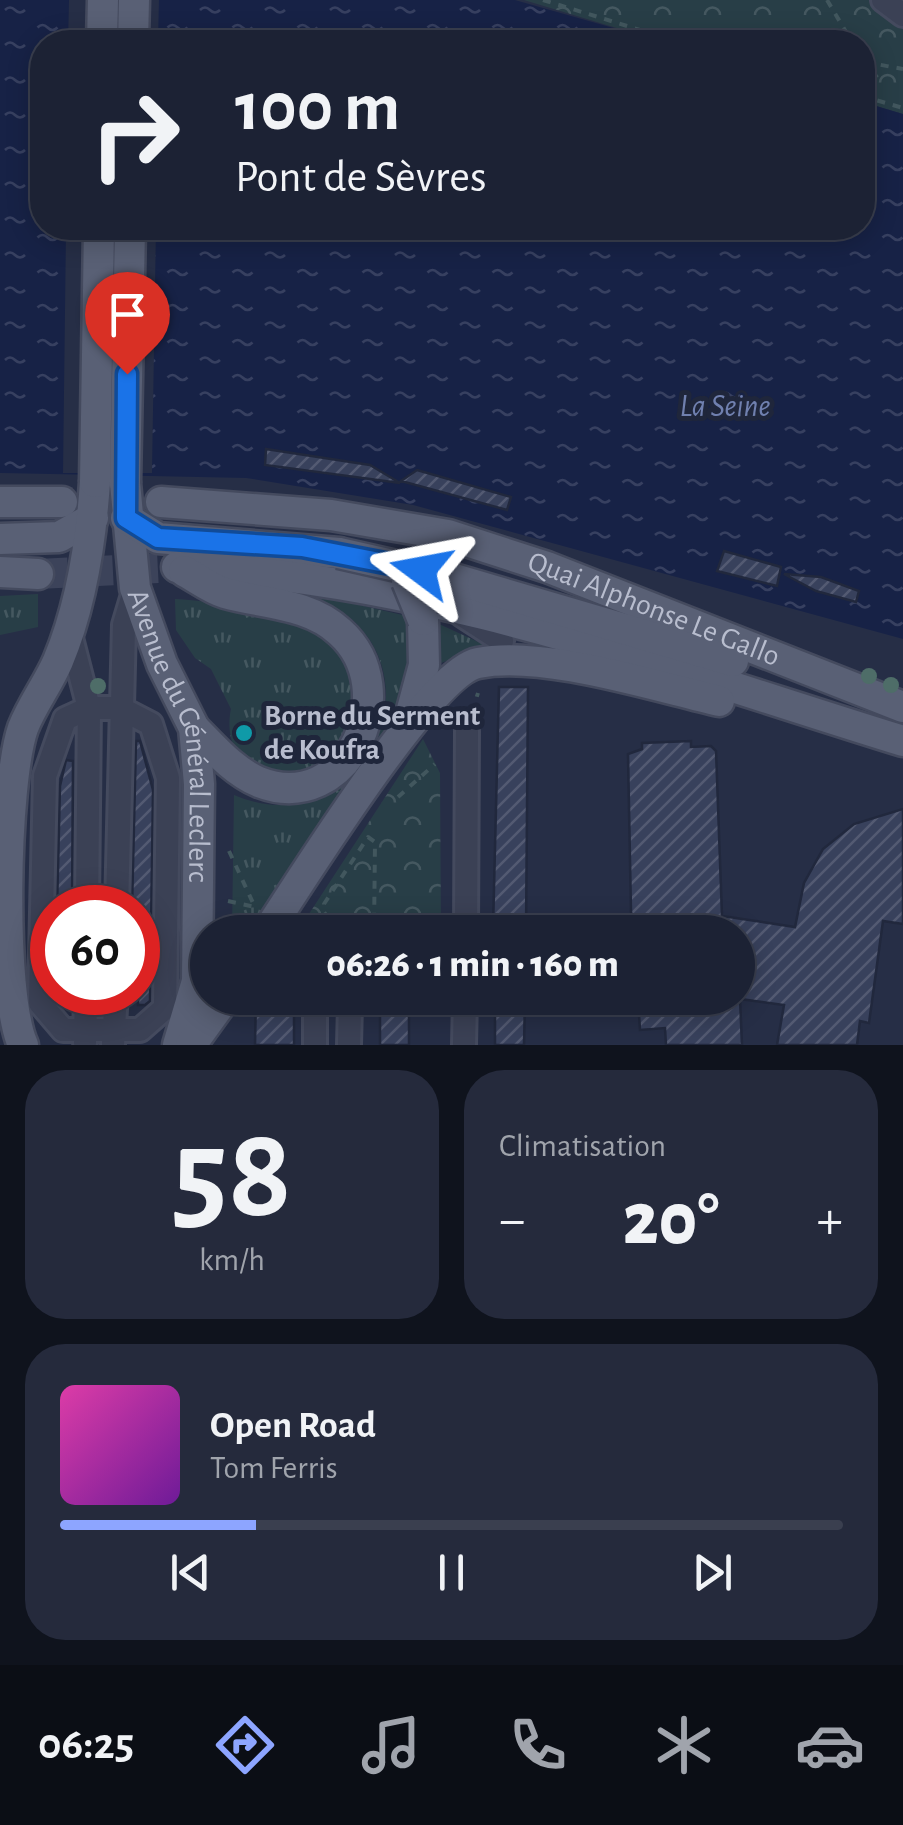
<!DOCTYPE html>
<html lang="fr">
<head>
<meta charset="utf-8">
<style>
	body { margin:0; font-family:"Alegreya Sans",sans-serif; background:#252a3c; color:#f1f3f6; height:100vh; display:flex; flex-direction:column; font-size:38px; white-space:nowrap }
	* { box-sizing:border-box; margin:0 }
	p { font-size:32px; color:#a0a4ac }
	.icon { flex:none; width:55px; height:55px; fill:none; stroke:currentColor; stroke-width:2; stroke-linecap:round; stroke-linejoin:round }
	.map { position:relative; height:1045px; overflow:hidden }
	.drawer { display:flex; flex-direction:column; gap:25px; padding:25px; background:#0f131d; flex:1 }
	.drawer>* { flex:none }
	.top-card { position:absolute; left:30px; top:30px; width:845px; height:210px; border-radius:40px; box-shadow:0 5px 25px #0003,0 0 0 2px #3a3f4f; background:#1c2234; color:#f1f3f6; overflow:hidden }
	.speed { position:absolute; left:30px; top:885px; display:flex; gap:20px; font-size:50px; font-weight:700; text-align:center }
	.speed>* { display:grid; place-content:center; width:130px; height:130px; border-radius:50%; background:#1c2234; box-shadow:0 5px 25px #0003,0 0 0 2px #3a3f4f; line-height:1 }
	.speed .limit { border:15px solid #d22; background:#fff; color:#111 }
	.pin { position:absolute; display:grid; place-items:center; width:85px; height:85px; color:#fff; margin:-102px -42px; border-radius:50% 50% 50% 0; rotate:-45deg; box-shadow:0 0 10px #0007 }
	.pin .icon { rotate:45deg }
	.me { position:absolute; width:110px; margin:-55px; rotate:283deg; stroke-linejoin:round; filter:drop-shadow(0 0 8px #0008) }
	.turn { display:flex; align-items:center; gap:35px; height:210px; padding:0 40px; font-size:45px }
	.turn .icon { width:130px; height:130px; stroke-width:2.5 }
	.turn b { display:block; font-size:70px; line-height:85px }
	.big { font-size:75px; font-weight:800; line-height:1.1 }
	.drawer .card { flex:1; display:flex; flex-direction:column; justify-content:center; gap:15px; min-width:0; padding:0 35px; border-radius:40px; background:#252a3c }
	.drawer .dial { align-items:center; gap:0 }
	.dial b { font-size:130px; line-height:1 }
	.song { display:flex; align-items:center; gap:30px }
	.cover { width:120px; height:120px; border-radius:15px; background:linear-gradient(135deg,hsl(320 70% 55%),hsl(280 70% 35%)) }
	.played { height:10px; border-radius:5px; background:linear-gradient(90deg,#8da5ff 25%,#3a3f4f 25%) }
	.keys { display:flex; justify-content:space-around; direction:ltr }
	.heat { display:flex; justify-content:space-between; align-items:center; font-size:55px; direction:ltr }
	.drawer .tiles { flex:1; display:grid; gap:25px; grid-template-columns:1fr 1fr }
	.card:last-child { grid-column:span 2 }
	.trip { position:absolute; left:190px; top:915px; width:565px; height:100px; border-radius:50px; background:#1c2234; box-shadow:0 5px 25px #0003,0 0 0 2px #3a3f4f; font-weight:800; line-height:100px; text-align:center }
	.dock { display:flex; height:160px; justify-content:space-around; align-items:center; background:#0b0e15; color:#a0a4ac }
	.dock .icon { width:70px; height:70px }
	.dock .on { color:#8da5ff }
	.dock b { font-size:45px; color:#f1f3f6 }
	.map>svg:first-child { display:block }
	.grass { fill:url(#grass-tufts) }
	.park { fill:url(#park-crowns) }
	.water { fill:url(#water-ripples) }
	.pier { fill:#262e46 }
	.building { fill:url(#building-hatch); stroke:#21283d; stroke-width:2.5 }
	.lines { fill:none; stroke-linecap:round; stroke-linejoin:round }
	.major-tunnel { stroke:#3c435a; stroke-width:30; stroke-dasharray:30 15; stroke-linecap:butt }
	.minor-casing { stroke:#444a5e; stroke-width:28 }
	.major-casing { stroke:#444a5e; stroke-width:35 }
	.path { stroke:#42575e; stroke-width:4; stroke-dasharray:8 8; stroke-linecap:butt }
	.minor { stroke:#3b4155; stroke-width:22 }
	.major { stroke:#596075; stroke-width:30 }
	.major-bridge-casing { stroke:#444a5e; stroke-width:35; stroke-linecap:butt }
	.major-bridge { stroke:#596075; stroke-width:30 }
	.tree { fill:#4e6d68 }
	.route-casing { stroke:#114b97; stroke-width:25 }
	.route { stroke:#1a73e8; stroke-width:18 }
	.culture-dot { fill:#0f9aa8; stroke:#1f263b; stroke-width:4 }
	.labels { text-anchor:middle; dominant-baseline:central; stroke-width:10; stroke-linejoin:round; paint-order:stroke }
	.street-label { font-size:30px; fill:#b8bdce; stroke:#1f263b }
	.poi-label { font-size:30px; font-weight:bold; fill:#b8bdce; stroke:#1f263b; text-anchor:start }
	.water-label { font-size:32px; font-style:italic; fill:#7080af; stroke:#1f263b }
</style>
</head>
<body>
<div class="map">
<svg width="903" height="1045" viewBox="0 0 903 1045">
	<defs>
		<pattern id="grass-tufts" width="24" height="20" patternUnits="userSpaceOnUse" patternTransform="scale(2.5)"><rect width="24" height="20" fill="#283e47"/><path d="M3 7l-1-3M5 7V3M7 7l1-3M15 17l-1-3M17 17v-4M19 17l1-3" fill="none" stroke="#455860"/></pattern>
		<pattern id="park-crowns" width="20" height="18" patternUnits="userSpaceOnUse" patternTransform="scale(2.5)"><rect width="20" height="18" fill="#283e47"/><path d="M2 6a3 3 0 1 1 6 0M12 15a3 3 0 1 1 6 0" fill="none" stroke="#455860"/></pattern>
		<pattern id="water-ripples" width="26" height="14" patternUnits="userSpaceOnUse" patternTransform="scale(2.5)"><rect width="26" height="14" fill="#172246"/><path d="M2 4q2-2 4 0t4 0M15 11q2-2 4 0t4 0" fill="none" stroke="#374060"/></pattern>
		<pattern id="building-hatch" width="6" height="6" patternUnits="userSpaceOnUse" patternTransform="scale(2.5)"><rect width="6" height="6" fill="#38415c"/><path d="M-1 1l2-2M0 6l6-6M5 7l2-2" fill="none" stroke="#535a72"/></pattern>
	</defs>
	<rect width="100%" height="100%" fill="#262e46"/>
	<path class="grass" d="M265,583L411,617L416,650L394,726L255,932H232L234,795C353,846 438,691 349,617C325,596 291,595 265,583Z
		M38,594V627L0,635V596Z
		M175,599C219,602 314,613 341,651C372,693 341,784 283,779C272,778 258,767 248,762C230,753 227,727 231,709L211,669L195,658L176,630Z
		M439,624L487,646L441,663Z"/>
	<path class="park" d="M524,0H903V114L863,102L862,42H663Z
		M423,739L440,773L441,932H328L307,917Z"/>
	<path class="water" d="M0,0H515L663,42H42V228H862L863,102L903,114V639L413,505L246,478L0,473Z"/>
	<path class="pier" d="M69,0H159L158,42H68Z
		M66,228H156L152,473H63Z"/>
	<path class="building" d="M266,449L370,465L400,483L265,465Z
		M417,470L511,497L507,510L401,481Z
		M724,551L781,567L777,586L717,571Z
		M784,574L821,577L859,591L856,602L816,591Z
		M499,687H528L526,932H496L493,929Z
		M136,741H140L153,790L150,1001L145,1005H138V908H132Z
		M691,741V747L711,746L716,751L722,916L795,927L804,883L823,849L854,824L903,809V924L883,921L869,1023L860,1021L857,1045H777L784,1005L740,999L742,1045H666L665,1028L640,1030L638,998H740L738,932H636L631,912L628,754L642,749V743Z
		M66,760L73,761L72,908H57L60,786Z
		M256,998H294V1045H255Z
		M380,998H409V1045H380Z
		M495,998H525L524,1045H495Z"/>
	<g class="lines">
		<path class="major-tunnel" d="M38,574L177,567"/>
		<g class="minor-casing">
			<path id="minor" d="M883,0L903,15
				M462,615L502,641
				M70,634L89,708L87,908
				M89,708H120L151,724L168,778L165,1008L140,1030H63L40,1003L45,776L65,719Z
				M117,908L124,625L135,588
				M466,932L467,731
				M85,1042L86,992
				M113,1044L116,992
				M315,1045V1016
				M349,1045L350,1005
				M464,1045L465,998"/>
		</g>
		<g class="major-casing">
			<g id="major">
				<path d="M102,42L103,0"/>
				<path d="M133,42L134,0"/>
				<path id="s1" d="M125,483L135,588L162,664L194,728L199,784L197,981L178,1045"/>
				<path d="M0,502H62"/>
				<path id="s2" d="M161,502L331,515L448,535L547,567L903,707"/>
				<path d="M126,518L158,538L339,553"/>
				<path d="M0,539L59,537L93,518"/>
				<path d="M177,567C428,577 666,668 903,741"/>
				<path d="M184,571C197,578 211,589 225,593C264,604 309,603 340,632C405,690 348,817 259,782C233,771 214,748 194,728"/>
				<path d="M0,572L38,574"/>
				<path d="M454,579L733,661"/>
				<path d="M410,717L424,665L423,620"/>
				<path d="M267,932C300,883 430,672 478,663C542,650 654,686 719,701"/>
				<path d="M23,1045C0,995 4,783 23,728C32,705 48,684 58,661C81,606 91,541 95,482"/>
				<path d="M191,1045L225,998"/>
			</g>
		</g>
		<path class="path" d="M543,0L679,42
			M827,0L852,42
			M862,59L881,82
			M865,62L903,69
			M862,96L903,108
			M472,712L478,693
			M398,797L435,764
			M229,851L254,905
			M228,901L255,907
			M302,932L305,927L313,932
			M338,932L324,912V904L368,837L375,842L374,932
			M138,959V977"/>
		<use href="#minor" class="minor"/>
		<use href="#major" class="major"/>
		<g class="major-bridge-casing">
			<path id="major-bridge" d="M95,482L99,228
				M125,483L130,228
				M339,553L454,579
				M407,581L423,620"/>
		</g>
		<use href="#major-bridge" class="major-bridge"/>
	</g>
	<g class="tree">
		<circle cx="869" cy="676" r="8"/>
		<circle cx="891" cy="685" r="8"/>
		<circle cx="98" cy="686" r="8"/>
	</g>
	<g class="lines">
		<g class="route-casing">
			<path id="route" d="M127,374L126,518L158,538L302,547L421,570"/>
		</g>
		<use href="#route" class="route"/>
	</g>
	<circle class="culture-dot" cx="244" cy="733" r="10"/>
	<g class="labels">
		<g class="street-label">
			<text stroke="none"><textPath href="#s2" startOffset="508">Quai Alphonse Le Gallo</textPath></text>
			<text stroke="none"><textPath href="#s1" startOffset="260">Avenue du Général Leclerc</textPath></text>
		</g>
		<g class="poi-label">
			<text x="264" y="716">Borne du Serment<tspan x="264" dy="34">de Koufra</tspan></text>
		</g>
		<g class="water-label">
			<text x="725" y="406">La Seine</text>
		</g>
	</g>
</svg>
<div class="speed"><div class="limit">60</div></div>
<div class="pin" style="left:127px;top:374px;background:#d93025"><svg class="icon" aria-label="arrive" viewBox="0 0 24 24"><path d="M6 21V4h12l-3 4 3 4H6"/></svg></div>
<svg class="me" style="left:421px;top:570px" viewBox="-20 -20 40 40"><path d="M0-17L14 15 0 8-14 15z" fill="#1a73e8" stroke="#fff" stroke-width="4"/></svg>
<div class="trip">06:26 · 1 min · 160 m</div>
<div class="top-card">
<div class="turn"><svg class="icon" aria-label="right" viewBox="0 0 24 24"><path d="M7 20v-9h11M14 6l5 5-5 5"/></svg><div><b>100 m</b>Pont de Sèvres</div></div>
</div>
</div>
<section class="drawer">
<div class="tiles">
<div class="card dial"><b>58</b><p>km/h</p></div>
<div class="card"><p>Climatisation</p>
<div class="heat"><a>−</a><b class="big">20°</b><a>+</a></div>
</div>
<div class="card">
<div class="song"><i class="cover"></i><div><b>Open Road</b><p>Tom Ferris</p></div></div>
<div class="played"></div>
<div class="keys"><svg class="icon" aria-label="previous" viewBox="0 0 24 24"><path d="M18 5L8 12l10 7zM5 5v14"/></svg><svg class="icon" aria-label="pause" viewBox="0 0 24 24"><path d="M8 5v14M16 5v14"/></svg><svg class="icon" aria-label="next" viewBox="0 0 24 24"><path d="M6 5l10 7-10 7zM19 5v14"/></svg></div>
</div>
</div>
</section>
<nav class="dock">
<b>06:25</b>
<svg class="icon on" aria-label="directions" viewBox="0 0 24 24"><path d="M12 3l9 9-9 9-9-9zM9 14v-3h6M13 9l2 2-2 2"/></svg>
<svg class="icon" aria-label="music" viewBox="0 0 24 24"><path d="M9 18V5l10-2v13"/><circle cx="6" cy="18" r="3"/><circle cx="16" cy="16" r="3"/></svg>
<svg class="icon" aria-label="phone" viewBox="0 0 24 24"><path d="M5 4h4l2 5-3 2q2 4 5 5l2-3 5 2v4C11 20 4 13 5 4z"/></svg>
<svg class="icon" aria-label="climate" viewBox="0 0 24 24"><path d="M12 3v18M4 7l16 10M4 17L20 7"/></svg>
<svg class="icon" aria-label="car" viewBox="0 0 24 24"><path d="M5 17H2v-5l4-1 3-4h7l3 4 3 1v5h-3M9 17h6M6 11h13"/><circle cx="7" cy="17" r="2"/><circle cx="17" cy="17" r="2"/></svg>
</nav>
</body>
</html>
